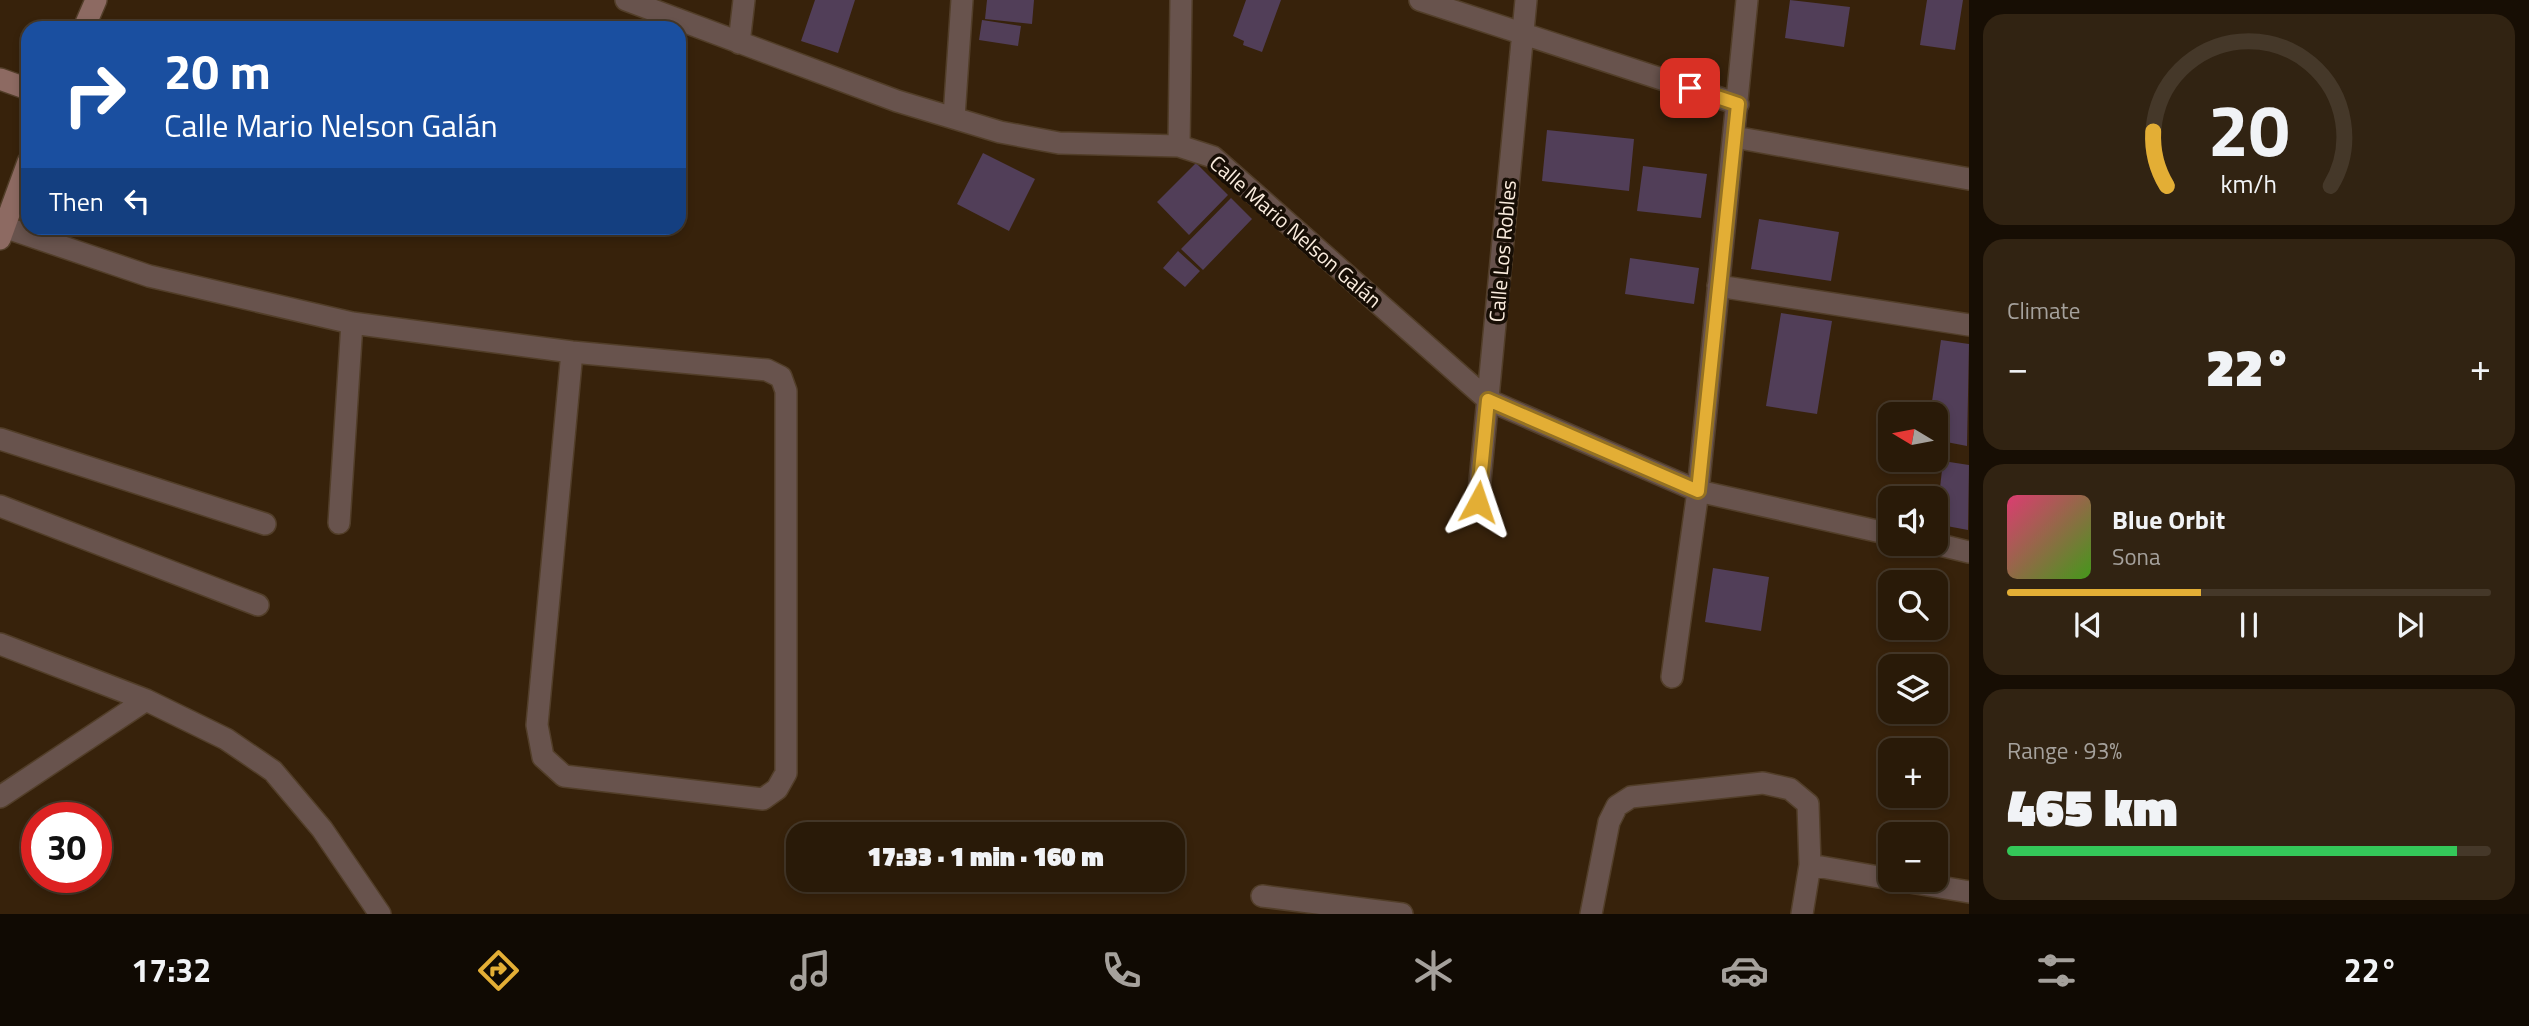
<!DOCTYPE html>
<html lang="en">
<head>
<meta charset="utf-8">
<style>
	body { margin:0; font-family:"Titillium Web",sans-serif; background:#312312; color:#f1f3f6; height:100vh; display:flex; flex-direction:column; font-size:26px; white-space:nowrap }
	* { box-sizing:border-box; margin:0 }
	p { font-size:23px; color:#a5a19c }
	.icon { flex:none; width:38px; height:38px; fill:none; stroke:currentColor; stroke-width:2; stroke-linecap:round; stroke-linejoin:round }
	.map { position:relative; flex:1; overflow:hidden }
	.sheet { display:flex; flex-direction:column; gap:14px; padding:14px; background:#170e04; width:560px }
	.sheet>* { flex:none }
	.guide { position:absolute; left:21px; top:21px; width:665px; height:214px; border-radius:21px; box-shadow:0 4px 10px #0003,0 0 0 2px #453829; background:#1a4fa0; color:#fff; overflow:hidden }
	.needle { width:46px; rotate:280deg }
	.buttons { position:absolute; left:1878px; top:402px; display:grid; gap:14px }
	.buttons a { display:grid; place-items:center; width:70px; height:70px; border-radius:14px; background:#291a08; box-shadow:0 4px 10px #0003,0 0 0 2px #453829; font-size:35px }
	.speed { position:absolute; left:21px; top:802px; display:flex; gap:14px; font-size:35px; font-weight:700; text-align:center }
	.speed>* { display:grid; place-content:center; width:91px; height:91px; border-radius:50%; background:#291a08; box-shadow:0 4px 10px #0003,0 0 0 2px #453829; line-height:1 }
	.speed .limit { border:10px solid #d22; background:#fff; color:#111 }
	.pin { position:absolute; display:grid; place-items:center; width:60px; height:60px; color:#fff; margin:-30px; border-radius:14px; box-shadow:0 4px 10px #0006 }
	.me { position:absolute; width:77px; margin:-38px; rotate:5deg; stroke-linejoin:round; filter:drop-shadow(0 0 5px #0008) }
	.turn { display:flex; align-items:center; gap:24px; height:147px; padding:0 28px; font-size:32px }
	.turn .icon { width:91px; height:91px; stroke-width:2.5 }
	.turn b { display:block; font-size:49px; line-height:60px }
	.then { display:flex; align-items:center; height:66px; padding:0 28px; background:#0003; gap:14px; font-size:26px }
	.big { font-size:52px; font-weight:800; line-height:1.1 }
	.sheet .tile { flex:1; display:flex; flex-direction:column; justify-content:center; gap:10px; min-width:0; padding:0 24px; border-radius:21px; background:#312312 }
	.sheet .dial { align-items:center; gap:0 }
	.dial svg { height:182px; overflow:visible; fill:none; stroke:#453829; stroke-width:7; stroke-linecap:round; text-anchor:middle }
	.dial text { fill:#f1f3f6; stroke:none }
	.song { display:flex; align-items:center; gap:21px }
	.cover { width:84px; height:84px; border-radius:10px; background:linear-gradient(135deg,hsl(340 70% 55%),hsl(100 70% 35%)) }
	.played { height:7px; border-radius:4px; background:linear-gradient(90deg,#e3ae35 40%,#453829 40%) }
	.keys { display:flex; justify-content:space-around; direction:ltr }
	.heat { display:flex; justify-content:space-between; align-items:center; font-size:38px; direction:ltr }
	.charge { height:10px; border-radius:5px; background:linear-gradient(90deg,#34c759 93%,#453829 0) }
	.trip { position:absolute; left:786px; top:822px; width:399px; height:70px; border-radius:21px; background:#291a08; box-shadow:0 4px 10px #0003,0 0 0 2px #453829; font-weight:800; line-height:70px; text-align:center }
	.dock { display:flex; height:112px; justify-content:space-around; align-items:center; background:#100a03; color:#a5a19c }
	.dock .icon { width:49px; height:49px }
	.dock .active { color:#e3ae35 }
	.dock b { font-size:32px; color:#f1f3f6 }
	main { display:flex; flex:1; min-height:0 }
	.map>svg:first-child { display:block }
	.building { fill:#513e58 }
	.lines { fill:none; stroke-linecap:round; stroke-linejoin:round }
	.street-casing { stroke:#523e29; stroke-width:24 }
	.secondary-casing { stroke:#523e29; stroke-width:24 }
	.street { stroke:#68534d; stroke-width:21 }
	.secondary { stroke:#8d6a62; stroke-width:21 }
	.route-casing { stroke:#947122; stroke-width:18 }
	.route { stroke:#e3ae35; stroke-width:12 }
	.labels { text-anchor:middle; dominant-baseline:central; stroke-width:7; stroke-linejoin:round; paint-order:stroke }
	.street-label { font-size:21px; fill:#faecde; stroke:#170e05 }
</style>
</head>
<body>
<main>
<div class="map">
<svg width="1969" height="914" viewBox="0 0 1969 914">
	<rect width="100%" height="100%" fill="#37220b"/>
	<path class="building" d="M815,0H855L838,53L801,41Z
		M987,0H1034L1032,24L985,19Z
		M1246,0H1281L1262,52L1243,45L1244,41L1233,36Z
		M1790,0L1850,7L1844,47L1785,38Z
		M1927,0H1963L1955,50L1920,45Z
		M982,20L1021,26L1018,46L979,40Z
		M1547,130L1634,139L1629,191L1542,181Z
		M983,153L1035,179L1009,231L957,204Z
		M1196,163L1228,195L1189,235L1157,202Z
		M1643,166L1707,174L1701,218L1637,211Z
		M1231,198L1252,219L1203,270L1181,249Z
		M1759,219L1839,232L1831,281L1751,269Z
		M1178,251L1200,271L1185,287L1163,268Z
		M1630,258L1699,268L1694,304L1625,294Z
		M1781,313L1832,321L1817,414L1766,406Z
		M1941,340L1969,344L1967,446L1936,440V415H1930Z
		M1943,461L1969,465L1968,530L1936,524Z
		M1713,568L1769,577L1761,631L1705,622Z"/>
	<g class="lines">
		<g class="street-casing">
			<path id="street" d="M626,0L897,101L1000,132L1059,143L1179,146L1213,157L1488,400L1698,491L1890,534
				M1420,0L1738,104
				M739,43L744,0
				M954,117L962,0
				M1734,137L1969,179
				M1179,146L1181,0
				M4,227L149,276L352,323L572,352L767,370L781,377L786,391V773L777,789L763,799L564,776L543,757L537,725L572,352
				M1718,286L1969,325
				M0,439L265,524
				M1478,502L1526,0
				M0,506L258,605
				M339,523L352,323
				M1936,544L1969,552
				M0,644L146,700L226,739L273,771L322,829L380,914
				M1672,677L1698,491L1747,0
				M0,797L146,700
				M1810,865L1890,879
				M1898,880L1969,892
				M1262,896L1402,914
				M1591,914L1609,822L1617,806L1631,797L1763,783L1790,789L1808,804L1810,865L1802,914"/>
		</g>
		<g class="secondary-casing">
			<path id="secondary" d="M84,28L96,0
				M0,79L28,89
				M0,239L28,162"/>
		</g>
		<use href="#street" class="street"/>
		<use href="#secondary" class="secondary"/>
	</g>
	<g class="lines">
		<g class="route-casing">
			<path id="route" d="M1478,502L1488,400L1698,491L1738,104L1690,88"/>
		</g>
		<use href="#route" class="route"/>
	</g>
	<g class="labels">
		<g class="street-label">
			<text transform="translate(1296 231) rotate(41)">Calle Mario Nelson Galán</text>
			<text transform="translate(1502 251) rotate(-85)">Calle Los Robles</text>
		</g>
	</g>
</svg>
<div class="buttons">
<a><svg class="needle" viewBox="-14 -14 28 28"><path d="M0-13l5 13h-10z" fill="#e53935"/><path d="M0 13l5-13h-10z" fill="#a5a19c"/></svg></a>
<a><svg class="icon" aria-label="sound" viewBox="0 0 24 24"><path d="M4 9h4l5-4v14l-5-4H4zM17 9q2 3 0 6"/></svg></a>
<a><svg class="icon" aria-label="search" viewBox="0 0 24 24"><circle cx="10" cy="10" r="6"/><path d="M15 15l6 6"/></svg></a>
<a><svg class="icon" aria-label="layers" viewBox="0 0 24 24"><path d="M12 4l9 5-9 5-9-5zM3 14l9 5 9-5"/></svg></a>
<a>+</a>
<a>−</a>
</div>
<div class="speed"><div class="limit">30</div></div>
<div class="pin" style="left:1690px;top:88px;background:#d93025"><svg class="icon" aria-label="arrive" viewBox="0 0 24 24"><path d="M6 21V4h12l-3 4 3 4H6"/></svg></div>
<svg class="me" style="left:1478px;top:502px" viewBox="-20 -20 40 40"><path d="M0-17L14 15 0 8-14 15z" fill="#e3ae35" stroke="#fff" stroke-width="4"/></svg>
<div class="trip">17:33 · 1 min · 160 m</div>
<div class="guide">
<div class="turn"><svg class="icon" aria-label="right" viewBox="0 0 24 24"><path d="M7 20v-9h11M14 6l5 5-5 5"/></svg><div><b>20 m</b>Calle Mario Nelson Galán</div></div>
<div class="then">Then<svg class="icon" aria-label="left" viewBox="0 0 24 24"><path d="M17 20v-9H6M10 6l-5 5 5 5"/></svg></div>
</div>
</div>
<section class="sheet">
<div class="tile dial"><svg viewBox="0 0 100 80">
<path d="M14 69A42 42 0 1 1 86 69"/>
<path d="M14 69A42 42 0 0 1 8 45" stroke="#e3ae35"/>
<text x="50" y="56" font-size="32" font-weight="700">20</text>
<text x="50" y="72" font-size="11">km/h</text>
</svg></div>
<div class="tile"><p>Climate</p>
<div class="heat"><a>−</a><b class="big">22°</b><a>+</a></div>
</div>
<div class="tile">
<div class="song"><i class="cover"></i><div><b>Blue Orbit</b><p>Sona</p></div></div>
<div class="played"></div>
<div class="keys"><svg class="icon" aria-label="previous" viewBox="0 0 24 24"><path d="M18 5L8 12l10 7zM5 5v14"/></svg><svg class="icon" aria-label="pause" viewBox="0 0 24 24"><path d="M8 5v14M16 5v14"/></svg><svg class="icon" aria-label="next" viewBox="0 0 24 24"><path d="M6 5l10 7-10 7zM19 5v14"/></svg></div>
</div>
<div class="tile"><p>Range · 93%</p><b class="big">465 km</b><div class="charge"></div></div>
</section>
</main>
<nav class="dock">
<b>17:32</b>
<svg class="icon active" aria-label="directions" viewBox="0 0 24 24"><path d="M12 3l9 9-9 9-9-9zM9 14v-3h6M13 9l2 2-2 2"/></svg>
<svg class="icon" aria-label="music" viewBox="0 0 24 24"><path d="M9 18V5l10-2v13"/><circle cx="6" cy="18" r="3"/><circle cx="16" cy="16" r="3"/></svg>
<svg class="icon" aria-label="phone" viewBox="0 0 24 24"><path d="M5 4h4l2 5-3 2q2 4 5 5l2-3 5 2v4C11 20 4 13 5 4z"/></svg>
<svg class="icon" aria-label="climate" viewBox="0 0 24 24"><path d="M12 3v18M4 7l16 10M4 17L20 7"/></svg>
<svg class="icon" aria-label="car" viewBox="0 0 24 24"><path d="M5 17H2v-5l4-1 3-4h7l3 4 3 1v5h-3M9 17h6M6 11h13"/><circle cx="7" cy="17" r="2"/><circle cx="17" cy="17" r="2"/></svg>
<svg class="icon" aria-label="filters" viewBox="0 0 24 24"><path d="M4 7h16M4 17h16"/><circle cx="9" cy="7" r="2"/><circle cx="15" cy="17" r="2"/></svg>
<b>22°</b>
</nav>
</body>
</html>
